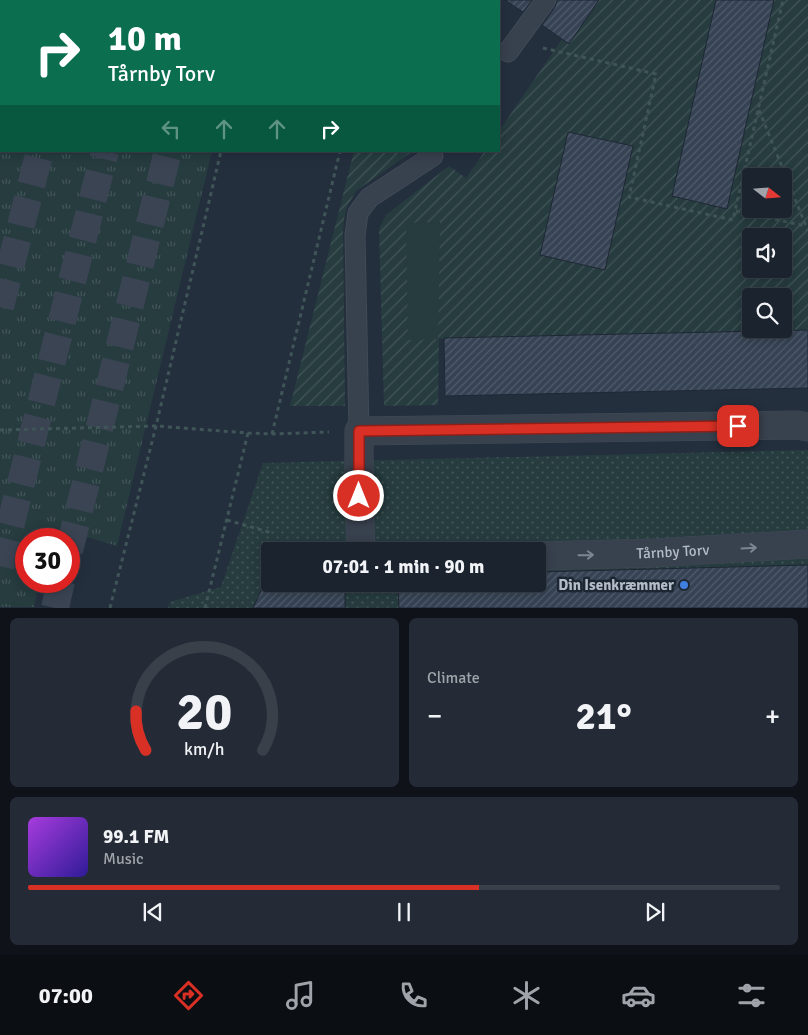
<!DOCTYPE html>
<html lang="en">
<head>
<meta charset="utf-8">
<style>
	body { margin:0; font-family:Signika,sans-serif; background:#242b36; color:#f1f3f6; height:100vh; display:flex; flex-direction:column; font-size:19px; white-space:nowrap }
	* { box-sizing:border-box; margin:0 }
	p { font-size:16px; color:#a0a4aa }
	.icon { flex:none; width:28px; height:28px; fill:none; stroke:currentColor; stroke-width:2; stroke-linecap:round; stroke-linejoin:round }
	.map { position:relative; height:608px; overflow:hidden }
	.sheet { display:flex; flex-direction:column; gap:10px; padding:10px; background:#0f1319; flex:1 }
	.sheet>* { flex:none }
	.top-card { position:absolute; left:0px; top:0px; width:500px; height:152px; box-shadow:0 2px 12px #0003,0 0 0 1px #39404a; background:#0b6e4f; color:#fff; overflow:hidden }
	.needle { width:32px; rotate:107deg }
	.tools { position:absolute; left:742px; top:168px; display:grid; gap:10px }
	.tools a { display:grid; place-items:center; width:50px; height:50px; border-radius:5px; background:#1b232e; box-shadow:0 2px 12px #0003,0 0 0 1px #39404a; font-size:25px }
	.speed { position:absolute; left:15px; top:528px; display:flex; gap:10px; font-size:25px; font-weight:700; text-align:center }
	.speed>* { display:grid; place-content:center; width:65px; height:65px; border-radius:50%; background:#1b232e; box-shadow:0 2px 12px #0003,0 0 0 1px #39404a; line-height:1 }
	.speed .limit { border:8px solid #d22; background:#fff; color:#111 }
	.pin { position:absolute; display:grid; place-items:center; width:42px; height:42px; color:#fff; margin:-21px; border-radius:10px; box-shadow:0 2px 8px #0006 }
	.me { position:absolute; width:55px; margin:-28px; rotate:0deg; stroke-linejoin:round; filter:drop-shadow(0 0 4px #0008) }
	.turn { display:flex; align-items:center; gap:18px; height:105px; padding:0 25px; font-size:22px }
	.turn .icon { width:65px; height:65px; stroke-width:2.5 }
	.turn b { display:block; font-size:35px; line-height:42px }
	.lanes { display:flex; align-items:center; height:48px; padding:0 25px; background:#0003; justify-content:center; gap:25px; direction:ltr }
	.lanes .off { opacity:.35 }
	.big { font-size:38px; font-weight:800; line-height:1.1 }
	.sheet .widget { flex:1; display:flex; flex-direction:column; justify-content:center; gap:8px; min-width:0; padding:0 18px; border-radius:8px; background:#242b36 }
	.sheet .dial { align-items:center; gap:0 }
	.dial svg { height:130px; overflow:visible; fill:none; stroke:#39404a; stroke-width:7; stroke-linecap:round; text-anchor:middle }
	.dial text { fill:#f1f3f6; stroke:none }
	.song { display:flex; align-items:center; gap:15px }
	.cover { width:60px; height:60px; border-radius:8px; background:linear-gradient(135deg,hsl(280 70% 55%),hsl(250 70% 35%)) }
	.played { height:5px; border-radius:2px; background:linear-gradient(90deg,#d93025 60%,#39404a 60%) }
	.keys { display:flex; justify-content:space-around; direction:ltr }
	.heat { display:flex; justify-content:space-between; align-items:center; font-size:28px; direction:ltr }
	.sheet .tiles { flex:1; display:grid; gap:10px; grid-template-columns:1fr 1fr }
	.widget:last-child { grid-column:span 2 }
	.trip { position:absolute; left:261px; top:542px; width:285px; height:50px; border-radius:5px; background:#1b232e; box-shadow:0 2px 12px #0003,0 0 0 1px #39404a; font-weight:800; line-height:50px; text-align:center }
	.dock { display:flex; height:80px; justify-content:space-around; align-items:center; background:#0b0e12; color:#a0a4aa }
	.dock .icon { width:35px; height:35px }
	.dock .on { color:#d93025 }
	.dock b { font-size:22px; color:#f1f3f6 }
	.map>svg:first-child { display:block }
	.grass { fill:url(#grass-dots); fill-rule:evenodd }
	.park { fill:url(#park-tufts) }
	.garden { fill:url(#garden-furrows); fill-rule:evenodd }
	.pitch { fill:#263c3f }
	.building { fill:url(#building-hatch); stroke:#1f2835 }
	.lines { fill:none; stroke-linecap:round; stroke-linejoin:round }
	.highway-tunnel { stroke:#3a4453; stroke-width:28; stroke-dasharray:28 14; stroke-linecap:butt }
	.lane-casing { stroke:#414a57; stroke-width:21 }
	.street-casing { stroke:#414a57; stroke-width:29 }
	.highway-casing { stroke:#434c59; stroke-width:29 }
	.path { stroke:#3f5557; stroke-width:3; stroke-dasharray:4 4; stroke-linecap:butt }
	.lane { stroke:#38414e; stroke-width:19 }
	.street { stroke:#38414e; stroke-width:28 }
	.highway { stroke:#746855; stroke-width:28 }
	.rail-casing { stroke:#5a6575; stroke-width:5.5 }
	.rail { stroke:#1d2633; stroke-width:4; stroke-dasharray:11; stroke-linecap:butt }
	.oneway { stroke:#7c8592 }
	.route-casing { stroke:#8d1f18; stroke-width:12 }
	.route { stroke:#d93025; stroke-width:9 }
	.shop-dot { fill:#3f7fe0; stroke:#1d2633; stroke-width:2 }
	.labels { text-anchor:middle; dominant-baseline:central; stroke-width:5; stroke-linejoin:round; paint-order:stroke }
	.street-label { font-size:15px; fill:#b4bcc9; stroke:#1d2633 }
	.poi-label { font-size:15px; font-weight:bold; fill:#b4bcc9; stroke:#1d2633; text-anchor:end }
</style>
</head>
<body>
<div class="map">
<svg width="808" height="608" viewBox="0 0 808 608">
	<defs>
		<pattern id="grass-dots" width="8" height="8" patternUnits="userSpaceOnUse" patternTransform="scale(1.25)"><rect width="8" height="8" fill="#263c3f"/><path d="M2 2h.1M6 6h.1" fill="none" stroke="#435659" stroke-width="1.8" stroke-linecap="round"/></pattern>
		<pattern id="park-tufts" width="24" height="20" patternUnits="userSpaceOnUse" patternTransform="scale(1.25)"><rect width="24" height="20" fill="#263c3f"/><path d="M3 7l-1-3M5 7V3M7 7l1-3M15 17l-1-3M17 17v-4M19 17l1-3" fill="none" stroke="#435659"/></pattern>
		<pattern id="garden-furrows" width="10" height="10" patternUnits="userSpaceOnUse" patternTransform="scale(1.25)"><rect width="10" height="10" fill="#263c3f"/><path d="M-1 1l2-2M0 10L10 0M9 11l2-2" fill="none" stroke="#435659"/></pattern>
		<pattern id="building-hatch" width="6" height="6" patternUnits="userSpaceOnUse" patternTransform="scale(1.25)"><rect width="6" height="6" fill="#364354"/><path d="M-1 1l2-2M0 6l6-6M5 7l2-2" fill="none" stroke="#515c6b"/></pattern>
	</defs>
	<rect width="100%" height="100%" fill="#242f3e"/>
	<path class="grass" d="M808,450V607L168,608L170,602L221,587L263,463ZM270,551H538V584H270Z"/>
	<path class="park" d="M0,8H1V151H212L117,546L54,527L51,539H26V581H40L34,607H0Z"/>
	<path class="garden" d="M599,0H716L672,196L727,209L774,0H808V330L439,339L438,405L384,406L379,229L386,215L449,166L466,178L485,151H499V131L562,39L569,44ZM751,176H784V209H751ZM751,236H784V269H751ZM751,296H784V329H751Z
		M354,151H413L356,191L347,207L344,219L343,232L345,406H290Z"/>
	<path class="pitch" d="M440,222L438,339L408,340L406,223Z"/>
	<path class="building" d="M505,0H532L523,12Z
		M557,0H599L569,44L542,25L555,7Z
		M716,0H774L727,209L672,196Z
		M568,132L633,146L605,270L540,255Z
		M808,330V388L445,396L444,338Z
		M808,565V608H399L398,584H538V572Z
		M264,584H345V608H253Z"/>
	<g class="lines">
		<path class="highway-tunnel" d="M12,1L13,0
			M78,1V0
			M143,1V0
			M0,51L1,46
			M0,307L40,151
			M69,551L168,151
			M0,566L105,151
			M55,608L61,581"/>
		<g class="lane-casing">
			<path id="lane" d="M508,52L546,0
				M359,431L355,235L358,213L369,198L433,156"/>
		</g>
		<g class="street-casing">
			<g id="street">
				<path d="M361,551L359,496V431L797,425L808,427"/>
				<path id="s1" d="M538,556L653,553L808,544"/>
			</g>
		</g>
		<g class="highway-casing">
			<path id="highway" d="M203,1L204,0"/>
		</g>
		<path class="path" d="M377,1L378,0
			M0,26H1
			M543,48L656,74L629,197L733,220L783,0
			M759,110L808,231
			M736,211L806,226
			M0,430L156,426L248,433L272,434L329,432
			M272,434L340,151
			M227,520L272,533
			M110,608L156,426L221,151
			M205,608L248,433"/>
		<use href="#lane" class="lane"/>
		<use href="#street" class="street"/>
		<use href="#highway" class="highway"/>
		<g class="rail-casing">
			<path id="rail" d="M256,1L257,0
				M334,1V0"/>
		</g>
		<use href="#rail" class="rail"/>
	</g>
	<defs><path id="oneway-shaft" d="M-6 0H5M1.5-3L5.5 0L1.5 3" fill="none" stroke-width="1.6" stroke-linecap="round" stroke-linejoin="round" transform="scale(1.25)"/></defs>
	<g class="oneway">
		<use href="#oneway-shaft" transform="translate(749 548) rotate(-3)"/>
		<use href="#oneway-shaft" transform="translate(586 555) rotate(-1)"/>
	</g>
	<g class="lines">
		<g class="route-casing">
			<path id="route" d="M359,496V431L738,426"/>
		</g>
		<use href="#route" class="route"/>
	</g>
	<circle class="shop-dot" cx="684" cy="585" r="5"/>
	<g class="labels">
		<g class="street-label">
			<text stroke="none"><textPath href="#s1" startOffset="135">Tårnby Torv</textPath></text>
		</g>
		<g class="poi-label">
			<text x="674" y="585">Din Isenkræmmer</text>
		</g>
	</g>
</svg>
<div class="tools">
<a><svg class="needle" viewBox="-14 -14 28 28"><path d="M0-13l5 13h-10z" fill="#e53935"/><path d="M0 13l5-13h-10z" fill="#a0a4aa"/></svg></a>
<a><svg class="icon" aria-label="sound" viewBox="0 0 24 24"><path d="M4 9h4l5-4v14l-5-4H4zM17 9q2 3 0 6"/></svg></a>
<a><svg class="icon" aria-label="search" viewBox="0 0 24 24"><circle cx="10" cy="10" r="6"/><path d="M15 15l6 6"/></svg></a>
</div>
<div class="speed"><div class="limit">30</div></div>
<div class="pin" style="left:738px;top:426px;background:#d93025"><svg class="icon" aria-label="arrive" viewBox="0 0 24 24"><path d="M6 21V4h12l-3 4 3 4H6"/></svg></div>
<svg class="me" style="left:359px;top:496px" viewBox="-20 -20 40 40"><circle r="17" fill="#d93025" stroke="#fff" stroke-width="3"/><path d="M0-11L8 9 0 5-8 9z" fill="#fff"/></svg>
<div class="trip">07:01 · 1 min · 90 m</div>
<div class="top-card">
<div class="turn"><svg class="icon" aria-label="right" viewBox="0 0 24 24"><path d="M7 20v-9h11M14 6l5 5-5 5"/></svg><div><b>10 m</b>Tårnby Torv</div></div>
<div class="lanes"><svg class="icon off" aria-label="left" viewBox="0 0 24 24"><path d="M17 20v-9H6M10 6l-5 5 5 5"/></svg><svg class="icon off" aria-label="ahead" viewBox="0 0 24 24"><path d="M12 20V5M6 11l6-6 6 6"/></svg><svg class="icon off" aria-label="ahead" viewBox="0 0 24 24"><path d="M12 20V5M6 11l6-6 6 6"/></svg><svg class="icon" aria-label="right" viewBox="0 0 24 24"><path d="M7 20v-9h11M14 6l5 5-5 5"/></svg></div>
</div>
</div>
<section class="sheet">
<div class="tiles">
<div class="widget dial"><svg viewBox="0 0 100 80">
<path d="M14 69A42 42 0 1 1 86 69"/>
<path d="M14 69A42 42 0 0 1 8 45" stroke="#d93025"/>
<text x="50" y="56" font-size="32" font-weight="700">20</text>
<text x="50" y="72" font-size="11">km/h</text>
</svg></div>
<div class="widget"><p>Climate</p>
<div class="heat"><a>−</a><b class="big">21°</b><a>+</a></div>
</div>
<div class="widget">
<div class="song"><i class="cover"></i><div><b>99.1 FM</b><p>Music</p></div></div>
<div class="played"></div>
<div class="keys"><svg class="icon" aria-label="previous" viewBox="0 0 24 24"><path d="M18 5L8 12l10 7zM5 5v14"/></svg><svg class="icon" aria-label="pause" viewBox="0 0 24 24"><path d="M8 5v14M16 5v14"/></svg><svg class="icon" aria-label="next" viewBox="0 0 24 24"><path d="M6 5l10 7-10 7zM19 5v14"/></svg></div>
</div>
</div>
</section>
<nav class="dock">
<b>07:00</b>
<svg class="icon on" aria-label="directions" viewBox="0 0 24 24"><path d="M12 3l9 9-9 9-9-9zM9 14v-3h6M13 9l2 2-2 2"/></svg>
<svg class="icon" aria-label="music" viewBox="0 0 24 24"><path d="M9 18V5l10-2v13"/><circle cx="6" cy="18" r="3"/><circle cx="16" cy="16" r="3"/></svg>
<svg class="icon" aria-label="phone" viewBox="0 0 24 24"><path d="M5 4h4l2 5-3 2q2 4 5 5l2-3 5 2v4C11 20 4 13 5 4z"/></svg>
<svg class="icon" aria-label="climate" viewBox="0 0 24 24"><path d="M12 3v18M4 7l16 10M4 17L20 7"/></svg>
<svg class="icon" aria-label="car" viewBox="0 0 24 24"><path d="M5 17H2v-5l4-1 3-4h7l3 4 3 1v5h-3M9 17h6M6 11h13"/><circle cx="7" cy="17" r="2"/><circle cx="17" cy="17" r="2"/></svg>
<svg class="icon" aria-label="filters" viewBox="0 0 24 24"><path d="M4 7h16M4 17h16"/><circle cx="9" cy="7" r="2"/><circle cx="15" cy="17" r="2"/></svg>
</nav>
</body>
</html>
